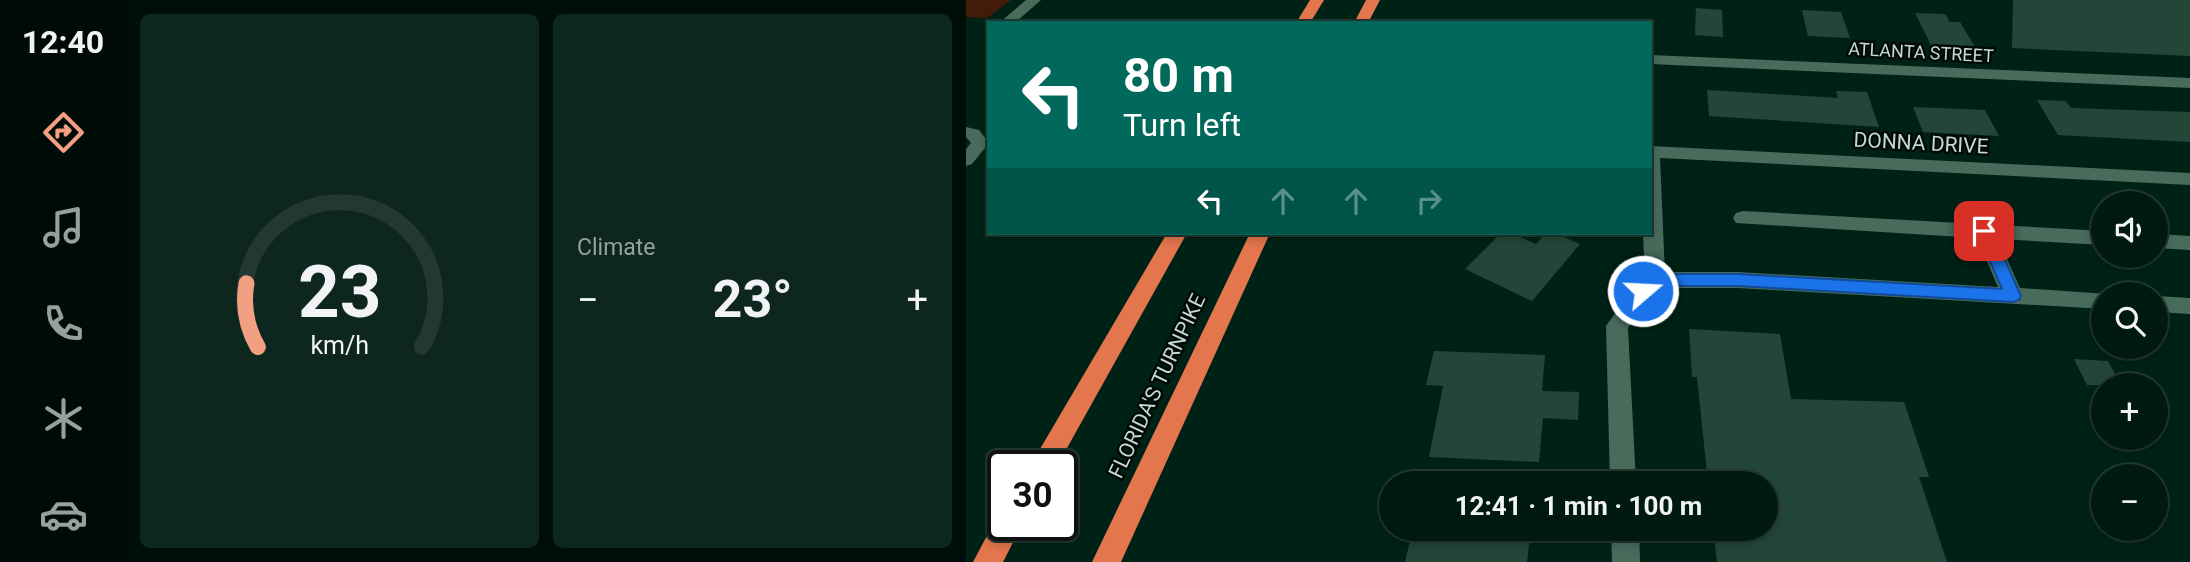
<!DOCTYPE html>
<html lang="en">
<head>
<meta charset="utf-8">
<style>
	body { margin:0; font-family:Roboto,sans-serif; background:#0e271e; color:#f1f3f6; height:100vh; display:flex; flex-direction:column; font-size:26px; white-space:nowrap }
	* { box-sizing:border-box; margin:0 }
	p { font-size:23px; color:#95a19f }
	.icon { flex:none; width:38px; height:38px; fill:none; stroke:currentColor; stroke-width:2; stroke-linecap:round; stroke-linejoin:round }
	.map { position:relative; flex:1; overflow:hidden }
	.drawer { display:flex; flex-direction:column; gap:14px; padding:14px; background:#000e09; width:840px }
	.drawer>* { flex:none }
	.guide { position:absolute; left:21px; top:21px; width:665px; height:214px; border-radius:0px; box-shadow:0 4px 10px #0003,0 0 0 2px #223830; background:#00695c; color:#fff; overflow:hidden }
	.buttons { position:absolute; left:1125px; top:191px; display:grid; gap:14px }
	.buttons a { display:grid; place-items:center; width:77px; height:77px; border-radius:50%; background:#001a10; box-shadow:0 4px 10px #0003,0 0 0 2px #223830; font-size:35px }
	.speed { position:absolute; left:21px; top:450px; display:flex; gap:14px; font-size:35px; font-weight:700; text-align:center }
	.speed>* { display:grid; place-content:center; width:91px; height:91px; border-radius:50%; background:#001a10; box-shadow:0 4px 10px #0003,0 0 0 2px #223830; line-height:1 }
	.speed .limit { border:4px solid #111; border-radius:10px; background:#fff; color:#111 }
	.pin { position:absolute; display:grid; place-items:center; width:60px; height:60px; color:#fff; margin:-30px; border-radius:14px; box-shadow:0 4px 10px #0006 }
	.me { position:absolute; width:77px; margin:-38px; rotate:71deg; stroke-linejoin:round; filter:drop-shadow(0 0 5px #0008) }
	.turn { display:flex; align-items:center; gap:24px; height:147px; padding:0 21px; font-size:32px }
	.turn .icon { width:91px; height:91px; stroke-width:2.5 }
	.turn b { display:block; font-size:49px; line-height:60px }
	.lanes { display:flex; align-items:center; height:66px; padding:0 21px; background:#0003; justify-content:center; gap:35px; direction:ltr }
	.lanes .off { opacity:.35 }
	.big { font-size:52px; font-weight:700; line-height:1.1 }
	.drawer .tile { flex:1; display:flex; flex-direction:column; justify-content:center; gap:10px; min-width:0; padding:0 24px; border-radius:10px; background:#0e271e }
	.drawer .dial { align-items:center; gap:0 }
	.dial svg { height:182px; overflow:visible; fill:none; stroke:#223830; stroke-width:7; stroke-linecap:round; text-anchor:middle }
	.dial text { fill:#f1f3f6; stroke:none }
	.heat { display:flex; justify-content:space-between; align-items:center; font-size:38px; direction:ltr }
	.drawer .tiles { flex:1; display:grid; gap:14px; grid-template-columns:repeat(2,1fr) }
	.trip { position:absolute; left:413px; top:471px; width:399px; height:70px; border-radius:35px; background:#001a10; box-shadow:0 4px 10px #0003,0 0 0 2px #223830; font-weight:700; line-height:70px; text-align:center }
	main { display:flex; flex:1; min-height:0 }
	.dock { display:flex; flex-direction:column; width:126px; justify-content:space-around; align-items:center; background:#000a06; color:#95a19f }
	.dock .icon { width:49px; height:49px }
	.dock .on { color:#f2a081 }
	.dock b { font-size:32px; color:#f1f3f6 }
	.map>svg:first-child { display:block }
	.green { fill:#441a08 }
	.building { fill:#244638 }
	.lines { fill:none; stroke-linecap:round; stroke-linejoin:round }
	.minor { fill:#486b5c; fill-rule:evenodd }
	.highway { fill:#e3764d; fill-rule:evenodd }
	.route { fill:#1a73e8; stroke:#114b97; stroke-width:2 }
	.labels { text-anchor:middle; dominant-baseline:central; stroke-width:5; stroke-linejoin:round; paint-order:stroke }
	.far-street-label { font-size:18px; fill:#c6d9d0; stroke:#000905 }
	.street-label { font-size:21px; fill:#c6d9d0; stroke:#000905 }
</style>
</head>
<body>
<main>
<nav class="dock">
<b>12:40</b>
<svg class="icon on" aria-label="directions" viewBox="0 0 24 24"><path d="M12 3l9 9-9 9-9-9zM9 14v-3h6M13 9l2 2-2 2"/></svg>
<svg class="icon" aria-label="music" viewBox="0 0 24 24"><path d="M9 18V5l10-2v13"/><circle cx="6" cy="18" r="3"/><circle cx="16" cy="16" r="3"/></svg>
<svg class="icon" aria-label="phone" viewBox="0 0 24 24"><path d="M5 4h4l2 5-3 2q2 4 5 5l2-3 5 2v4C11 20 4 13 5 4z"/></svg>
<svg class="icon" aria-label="climate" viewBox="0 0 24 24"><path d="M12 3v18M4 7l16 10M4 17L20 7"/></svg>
<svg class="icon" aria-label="car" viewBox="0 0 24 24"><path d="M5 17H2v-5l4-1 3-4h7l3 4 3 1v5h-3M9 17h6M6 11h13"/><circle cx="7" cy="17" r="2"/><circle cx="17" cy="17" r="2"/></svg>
</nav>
<section class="drawer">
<div class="tiles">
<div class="tile dial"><svg viewBox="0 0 100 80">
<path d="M14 69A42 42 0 1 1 86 69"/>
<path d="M14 69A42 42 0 0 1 9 41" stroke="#f2a081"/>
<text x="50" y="56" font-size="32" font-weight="700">23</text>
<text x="50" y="72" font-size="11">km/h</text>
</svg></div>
<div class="tile"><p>Climate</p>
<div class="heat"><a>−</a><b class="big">23°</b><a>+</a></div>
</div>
</div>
</section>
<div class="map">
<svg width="1224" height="562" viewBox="0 0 1224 562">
	<rect width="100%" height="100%" fill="#002216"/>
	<path class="green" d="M0,0H45L21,18L0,17Z"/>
	<path class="building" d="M1047,0H1224V56L1046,48Z
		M730,8L756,10L757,37L729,35Z
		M836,10L875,12L884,38L842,36Z
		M949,13L979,14L984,22H994L1009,47L965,45Z
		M741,90L872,98L870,91L901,92L913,127L743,116Z
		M1071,100L1100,101L1105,108L1224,112V142L1092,135Z
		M947,107L1019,110L1033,136L957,132Z
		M535,233H545L570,244L580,233H588L614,244L566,301L499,269Z
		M723,329L814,334L825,399L938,402L963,477H953L981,562H751L747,528H800V483H742L731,377H726Z
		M468,351L579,355L576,391L613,392L612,420L577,418L573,462L463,457L477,386L460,385Z
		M1108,359L1142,361L1155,385H1121Z
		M447,528H565L561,562H439Z"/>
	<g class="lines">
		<path class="minor" d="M60,0H75L49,23H33Z
			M684,55L1224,78V88L684,64Z
			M0,127L13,130L23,143L6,164L0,166V149L5,143L0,137Z
			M684,146L1224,173V185L694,158L699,275L708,272H772L1032,287L1011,238L770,223L767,218L770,213L777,211L1138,231V245L1032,239L1054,288L1142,294H1138V309L772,288H709L685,297L662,328L670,483H644L640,326L669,285L679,282L677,233H684Z
			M1190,234L1224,236V250L1190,248Z
			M1190,296L1224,298V314L1190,312Z
			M645,528H673L674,562H646Z"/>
		<path class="highway" d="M344,0H358L344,23H330Z
			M400,0H414L402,23H388Z
			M201,233H221L91,466H64Z
			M284,233H304L155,562H126Z
			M37,513V525H56L37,562H7L32,515Z"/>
	</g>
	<path class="route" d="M1018,226L1026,231L1055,296L1053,300L1047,302L772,286H709L677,297L669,291L671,287L708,274H772L1036,289L1011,231Z"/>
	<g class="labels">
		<g class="far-street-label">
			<text transform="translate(955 52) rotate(3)">ATLANTA STREET</text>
		</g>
		<g class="street-label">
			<text transform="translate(955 143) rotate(3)">DONNA DRIVE</text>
			<text transform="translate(191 386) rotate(-65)">FLORIDA'S TURNPIKE</text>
		</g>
	</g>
</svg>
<div class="buttons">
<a><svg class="icon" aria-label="sound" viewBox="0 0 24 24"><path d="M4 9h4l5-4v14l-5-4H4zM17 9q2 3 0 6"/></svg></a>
<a><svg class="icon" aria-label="search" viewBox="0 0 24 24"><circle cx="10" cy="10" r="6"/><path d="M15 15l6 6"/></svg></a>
<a>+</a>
<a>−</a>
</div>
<div class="speed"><div class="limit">30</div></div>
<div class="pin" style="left:1018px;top:231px;background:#d93025"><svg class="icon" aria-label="arrive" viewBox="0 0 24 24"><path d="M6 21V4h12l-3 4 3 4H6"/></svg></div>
<svg class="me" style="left:677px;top:291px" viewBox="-20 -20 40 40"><circle r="17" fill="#1a73e8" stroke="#fff" stroke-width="3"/><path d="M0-11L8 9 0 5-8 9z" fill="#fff"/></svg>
<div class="trip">12:41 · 1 min · 100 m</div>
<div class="guide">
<div class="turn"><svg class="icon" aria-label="left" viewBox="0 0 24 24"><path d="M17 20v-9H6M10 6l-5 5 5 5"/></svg><div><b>80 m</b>Turn left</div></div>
<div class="lanes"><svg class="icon" aria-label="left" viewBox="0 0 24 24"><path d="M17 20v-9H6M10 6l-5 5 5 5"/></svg><svg class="icon off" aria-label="ahead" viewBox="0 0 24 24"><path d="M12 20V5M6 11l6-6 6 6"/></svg><svg class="icon off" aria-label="ahead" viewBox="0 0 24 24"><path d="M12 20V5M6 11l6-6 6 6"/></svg><svg class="icon off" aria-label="right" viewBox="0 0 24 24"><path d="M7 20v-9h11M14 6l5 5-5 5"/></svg></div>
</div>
</div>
</main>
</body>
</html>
